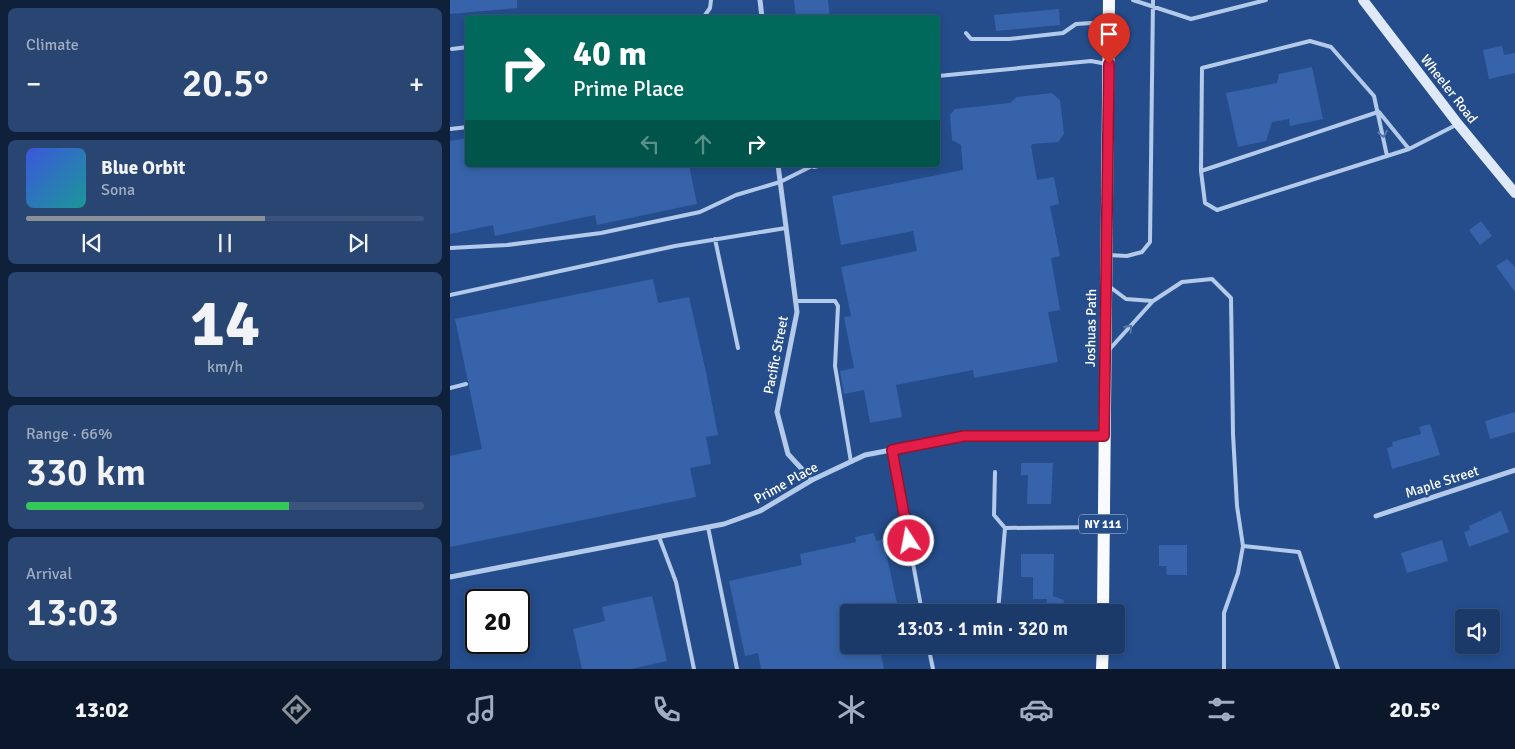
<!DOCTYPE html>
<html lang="en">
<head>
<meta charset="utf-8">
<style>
	body { margin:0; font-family:Signika,sans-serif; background:#294571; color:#f1f3f6; height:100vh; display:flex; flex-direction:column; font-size:19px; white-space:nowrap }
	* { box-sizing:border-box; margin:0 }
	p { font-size:16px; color:#a0adc0 }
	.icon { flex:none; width:28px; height:28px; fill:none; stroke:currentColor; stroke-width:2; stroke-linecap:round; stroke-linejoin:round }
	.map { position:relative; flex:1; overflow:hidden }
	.sheet { display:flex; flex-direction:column; gap:8px; padding:8px; background:#0f203a; width:450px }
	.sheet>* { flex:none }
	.hud { position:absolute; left:15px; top:15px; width:475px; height:152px; border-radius:5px; box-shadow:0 2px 8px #0003,0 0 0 1px #3a547d; background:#00695c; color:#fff; overflow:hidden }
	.controls { position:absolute; left:1005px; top:609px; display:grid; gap:10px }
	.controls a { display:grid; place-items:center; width:45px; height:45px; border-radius:5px; background:#1c3a69; box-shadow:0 2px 8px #0003,0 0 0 1px #3a547d; font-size:25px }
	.speed { position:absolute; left:15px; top:589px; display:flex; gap:10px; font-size:25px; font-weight:700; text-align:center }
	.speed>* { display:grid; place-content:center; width:65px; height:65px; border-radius:50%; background:#1c3a69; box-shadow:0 2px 8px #0003,0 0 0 1px #3a547d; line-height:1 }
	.speed .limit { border:2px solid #111; border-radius:8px; background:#fff; color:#111 }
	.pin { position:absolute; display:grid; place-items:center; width:42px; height:42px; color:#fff; margin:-51px -21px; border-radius:50% 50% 50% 0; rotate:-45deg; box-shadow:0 0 5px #0007 }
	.pin .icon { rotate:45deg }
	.me { position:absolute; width:55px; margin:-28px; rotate:349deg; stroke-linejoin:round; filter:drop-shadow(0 0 4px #0008) }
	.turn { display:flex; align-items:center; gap:18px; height:105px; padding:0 25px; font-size:22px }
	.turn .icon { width:65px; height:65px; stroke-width:2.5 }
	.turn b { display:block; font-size:35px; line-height:42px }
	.lanes { display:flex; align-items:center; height:48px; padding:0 25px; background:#0003; justify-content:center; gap:25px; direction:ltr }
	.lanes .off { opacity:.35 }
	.big { font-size:38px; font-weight:600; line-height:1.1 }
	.sheet .tile { flex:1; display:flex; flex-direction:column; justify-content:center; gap:8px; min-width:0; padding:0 18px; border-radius:8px; background:#294571 }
	.sheet .dial { align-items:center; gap:0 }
	.dial b { font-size:65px; line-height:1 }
	.song { display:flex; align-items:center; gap:15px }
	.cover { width:60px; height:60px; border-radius:8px; background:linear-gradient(135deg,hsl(230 70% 55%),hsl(180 70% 35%)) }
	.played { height:5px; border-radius:2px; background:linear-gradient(90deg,#8c9099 60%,#3a547d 60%) }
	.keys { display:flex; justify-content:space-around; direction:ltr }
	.heat { display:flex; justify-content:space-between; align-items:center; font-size:28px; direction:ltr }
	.charge { height:8px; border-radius:4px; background:linear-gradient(90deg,#34c759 66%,#3a547d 0) }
	.trip { position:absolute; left:390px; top:604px; width:285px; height:50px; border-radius:5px; background:#1c3a69; box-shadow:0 2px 8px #0003,0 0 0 1px #3a547d; font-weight:600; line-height:50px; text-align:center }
	.dock { display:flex; height:80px; justify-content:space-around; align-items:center; background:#0b172a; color:#a0adc0 }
	.dock .icon { width:35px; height:35px }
	.dock .selected { color:#8c9099 }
	.dock b { font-size:22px; color:#f1f3f6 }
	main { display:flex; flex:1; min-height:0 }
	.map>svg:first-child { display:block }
	.building { fill:#3663a9 }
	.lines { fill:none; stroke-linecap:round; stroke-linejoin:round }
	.service { stroke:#b4caea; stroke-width:4 }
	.minor { stroke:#b4caea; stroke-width:5 }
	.secondary { stroke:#dfe9f9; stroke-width:10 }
	.primary { stroke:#f8fafe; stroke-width:12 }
	.oneway { stroke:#5779ad }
	.route-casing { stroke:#92132f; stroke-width:12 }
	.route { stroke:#e11d48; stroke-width:9 }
	.labels { text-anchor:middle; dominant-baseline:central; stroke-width:5; stroke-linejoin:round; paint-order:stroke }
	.shield { fill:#254d8c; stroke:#becadc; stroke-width:1 }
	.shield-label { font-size:12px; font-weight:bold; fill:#fff }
	.street-label { font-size:14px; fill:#fff; stroke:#254d8c }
</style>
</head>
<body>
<main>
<section class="sheet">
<div class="tile"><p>Climate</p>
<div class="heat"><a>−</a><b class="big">20.5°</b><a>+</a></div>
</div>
<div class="tile">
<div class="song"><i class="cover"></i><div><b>Blue Orbit</b><p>Sona</p></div></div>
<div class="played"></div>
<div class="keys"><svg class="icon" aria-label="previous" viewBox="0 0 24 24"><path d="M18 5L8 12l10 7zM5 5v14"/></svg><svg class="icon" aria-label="pause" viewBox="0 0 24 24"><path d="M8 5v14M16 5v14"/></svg><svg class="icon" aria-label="next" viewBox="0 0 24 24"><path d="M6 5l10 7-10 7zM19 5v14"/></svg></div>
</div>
<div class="tile dial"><b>14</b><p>km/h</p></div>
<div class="tile"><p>Range · 66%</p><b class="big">330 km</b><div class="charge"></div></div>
<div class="tile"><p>Arrival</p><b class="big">13:03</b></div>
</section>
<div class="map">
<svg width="1065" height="669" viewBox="0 0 1065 669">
	<rect width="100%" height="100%" fill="#254d8c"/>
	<path class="building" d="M0,0H67V8L0,14Z
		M344,0H378L380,18H346Z
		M609,9L610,25L546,31L544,15Z
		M1052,46L1054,55L1065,53V73L1039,79L1033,50Z
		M862,67L873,119L840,126L839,119L822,122L816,141L788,147L776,93L827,83L829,74Z
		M602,93L610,100L614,134L608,142L583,144L581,146L587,180L604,177L609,204L600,206L610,256L601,258L610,310L598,312L608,362L524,378L523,370L446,385L452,417L420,423L414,390L394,394L390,371L404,368L394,317L401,316L391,267L467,251L463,231L391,245L382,196L513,170L511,145L502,140L500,115L505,109L560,103L567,97Z
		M18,138V165H239L247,204L147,225L145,215L45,236L43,225L0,234V141Z
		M1031,221L1042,236L1030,245L1019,230Z
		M1057,259L1065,267V292L1046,266Z
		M203,279L208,303L239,297L256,372L268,435L256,437L261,464L240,468L246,497L0,547V456L32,449L5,319Z
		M1065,412V432L1040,439L1035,421Z
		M980,424L990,455L942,469L937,448L943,446L942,442L971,434L969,427Z
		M571,463H603L601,504H577L578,475H571Z
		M1051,511L1059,532L1019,547L1014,532L1020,530L1019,526Z
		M424,533L426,541L433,539L449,612H399V645H429L434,669H311L308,653L295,656L279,581L352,565L350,554L406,542L405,537Z
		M992,540L998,561L957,573L951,553Z
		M709,545H737V575H717L716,566H709Z
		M571,554H604L603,596L614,600L612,612H595L597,599H583V577H571Z
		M202,596L217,661L181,669H132L123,629L155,621L152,607Z"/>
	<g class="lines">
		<path class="service" d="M683,0L741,19L816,0
			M253,18L260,8L261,0
			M516,33L521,39H559L613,33L626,24L657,22
			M2,49L18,47
			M488,76L641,61L657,64
			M929,112L959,149
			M0,129L18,127
			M937,156L924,96L881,47L860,41L752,68L751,171L755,203L767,210L959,149L1006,125
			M364,167L373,165
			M751,171L928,112
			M265,239L288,348
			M0,248L57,245L151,233L250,212L286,195L330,182L364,165
			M658,255L677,256L692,252L700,242L703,0
			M660,287L676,299L703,301
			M0,295L225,246L336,228
			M345,301H385L388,306L385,366L401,462
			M658,351L703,301L732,282L762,279L781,298L783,434L787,506L793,546L788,573L774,613V669
			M0,388L16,384
			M442,450L472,612
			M545,472L544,515L555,528L651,527
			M258,527L287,669
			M209,537L226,582L244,669
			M793,546L849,552L888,669
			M548,612L555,528
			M478,645L483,669"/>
		<path class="minor" d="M310,0L312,18
			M328,165L347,312L327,412L338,454L362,480
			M926,516L1065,470
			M0,577L274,524L310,511L362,480L415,455L514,436H653"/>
		<path class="secondary" d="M913,0L1008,124L1065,193"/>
		<path class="primary" d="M653,612L659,0
			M652,669L653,645"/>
	</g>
	<defs><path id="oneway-chevron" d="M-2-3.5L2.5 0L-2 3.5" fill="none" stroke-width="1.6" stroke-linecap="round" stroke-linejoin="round" transform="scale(1.25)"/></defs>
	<g class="oneway">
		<use href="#oneway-chevron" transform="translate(933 134) rotate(79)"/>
		<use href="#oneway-chevron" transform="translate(679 328) rotate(-48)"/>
	</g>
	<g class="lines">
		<g class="route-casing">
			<path id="route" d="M459,541L442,450L514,436H654L659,64"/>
		</g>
		<use href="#route" class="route"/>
	</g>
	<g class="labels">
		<rect class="shield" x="629" y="514.5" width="48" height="19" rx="4"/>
		<g class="shield-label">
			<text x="653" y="524">NY 111</text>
		</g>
		<g class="street-label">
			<text transform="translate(999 89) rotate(52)">Wheeler Road</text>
			<text transform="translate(641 328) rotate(-89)">Joshuas Path</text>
			<text transform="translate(326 355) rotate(-79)">Pacific Street</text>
			<text transform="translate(992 482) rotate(-18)">Maple Street</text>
			<text transform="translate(336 483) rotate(-29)">Prime Place</text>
		</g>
	</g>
</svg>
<div class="controls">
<a><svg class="icon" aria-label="sound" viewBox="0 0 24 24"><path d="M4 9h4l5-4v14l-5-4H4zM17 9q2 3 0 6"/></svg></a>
</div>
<div class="speed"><div class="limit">20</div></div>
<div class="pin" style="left:659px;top:64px;background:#d93025"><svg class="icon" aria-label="arrive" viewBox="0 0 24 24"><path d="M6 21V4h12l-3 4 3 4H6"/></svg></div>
<svg class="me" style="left:459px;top:541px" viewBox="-20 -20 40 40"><circle r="17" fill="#e11d48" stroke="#fff" stroke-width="3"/><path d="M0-11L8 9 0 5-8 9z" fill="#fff"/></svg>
<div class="trip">13:03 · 1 min · 320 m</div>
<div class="hud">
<div class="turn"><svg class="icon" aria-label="right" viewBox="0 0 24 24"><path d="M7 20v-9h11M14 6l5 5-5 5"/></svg><div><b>40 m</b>Prime Place</div></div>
<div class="lanes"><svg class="icon off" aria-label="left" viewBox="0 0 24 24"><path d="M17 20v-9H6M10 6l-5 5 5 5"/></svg><svg class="icon off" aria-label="ahead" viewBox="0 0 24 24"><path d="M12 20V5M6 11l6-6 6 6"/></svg><svg class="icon" aria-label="right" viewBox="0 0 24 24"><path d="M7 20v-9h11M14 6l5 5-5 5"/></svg></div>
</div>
</div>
</main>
<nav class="dock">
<b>13:02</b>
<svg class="icon selected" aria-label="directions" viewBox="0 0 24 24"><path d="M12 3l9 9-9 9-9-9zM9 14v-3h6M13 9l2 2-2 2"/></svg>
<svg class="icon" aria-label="music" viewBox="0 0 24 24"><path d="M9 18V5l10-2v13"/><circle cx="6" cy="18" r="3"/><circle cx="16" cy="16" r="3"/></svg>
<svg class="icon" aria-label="phone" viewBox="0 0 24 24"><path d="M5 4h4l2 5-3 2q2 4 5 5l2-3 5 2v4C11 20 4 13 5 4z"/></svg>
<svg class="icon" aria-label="climate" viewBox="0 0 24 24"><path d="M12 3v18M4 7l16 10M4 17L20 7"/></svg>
<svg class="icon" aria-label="car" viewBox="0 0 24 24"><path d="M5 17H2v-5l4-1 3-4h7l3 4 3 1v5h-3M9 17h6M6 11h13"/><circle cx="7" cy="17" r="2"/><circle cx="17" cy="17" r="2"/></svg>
<svg class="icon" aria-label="filters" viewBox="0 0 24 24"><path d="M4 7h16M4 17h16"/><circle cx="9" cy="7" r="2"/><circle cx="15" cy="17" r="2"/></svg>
<b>20.5°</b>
</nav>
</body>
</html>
